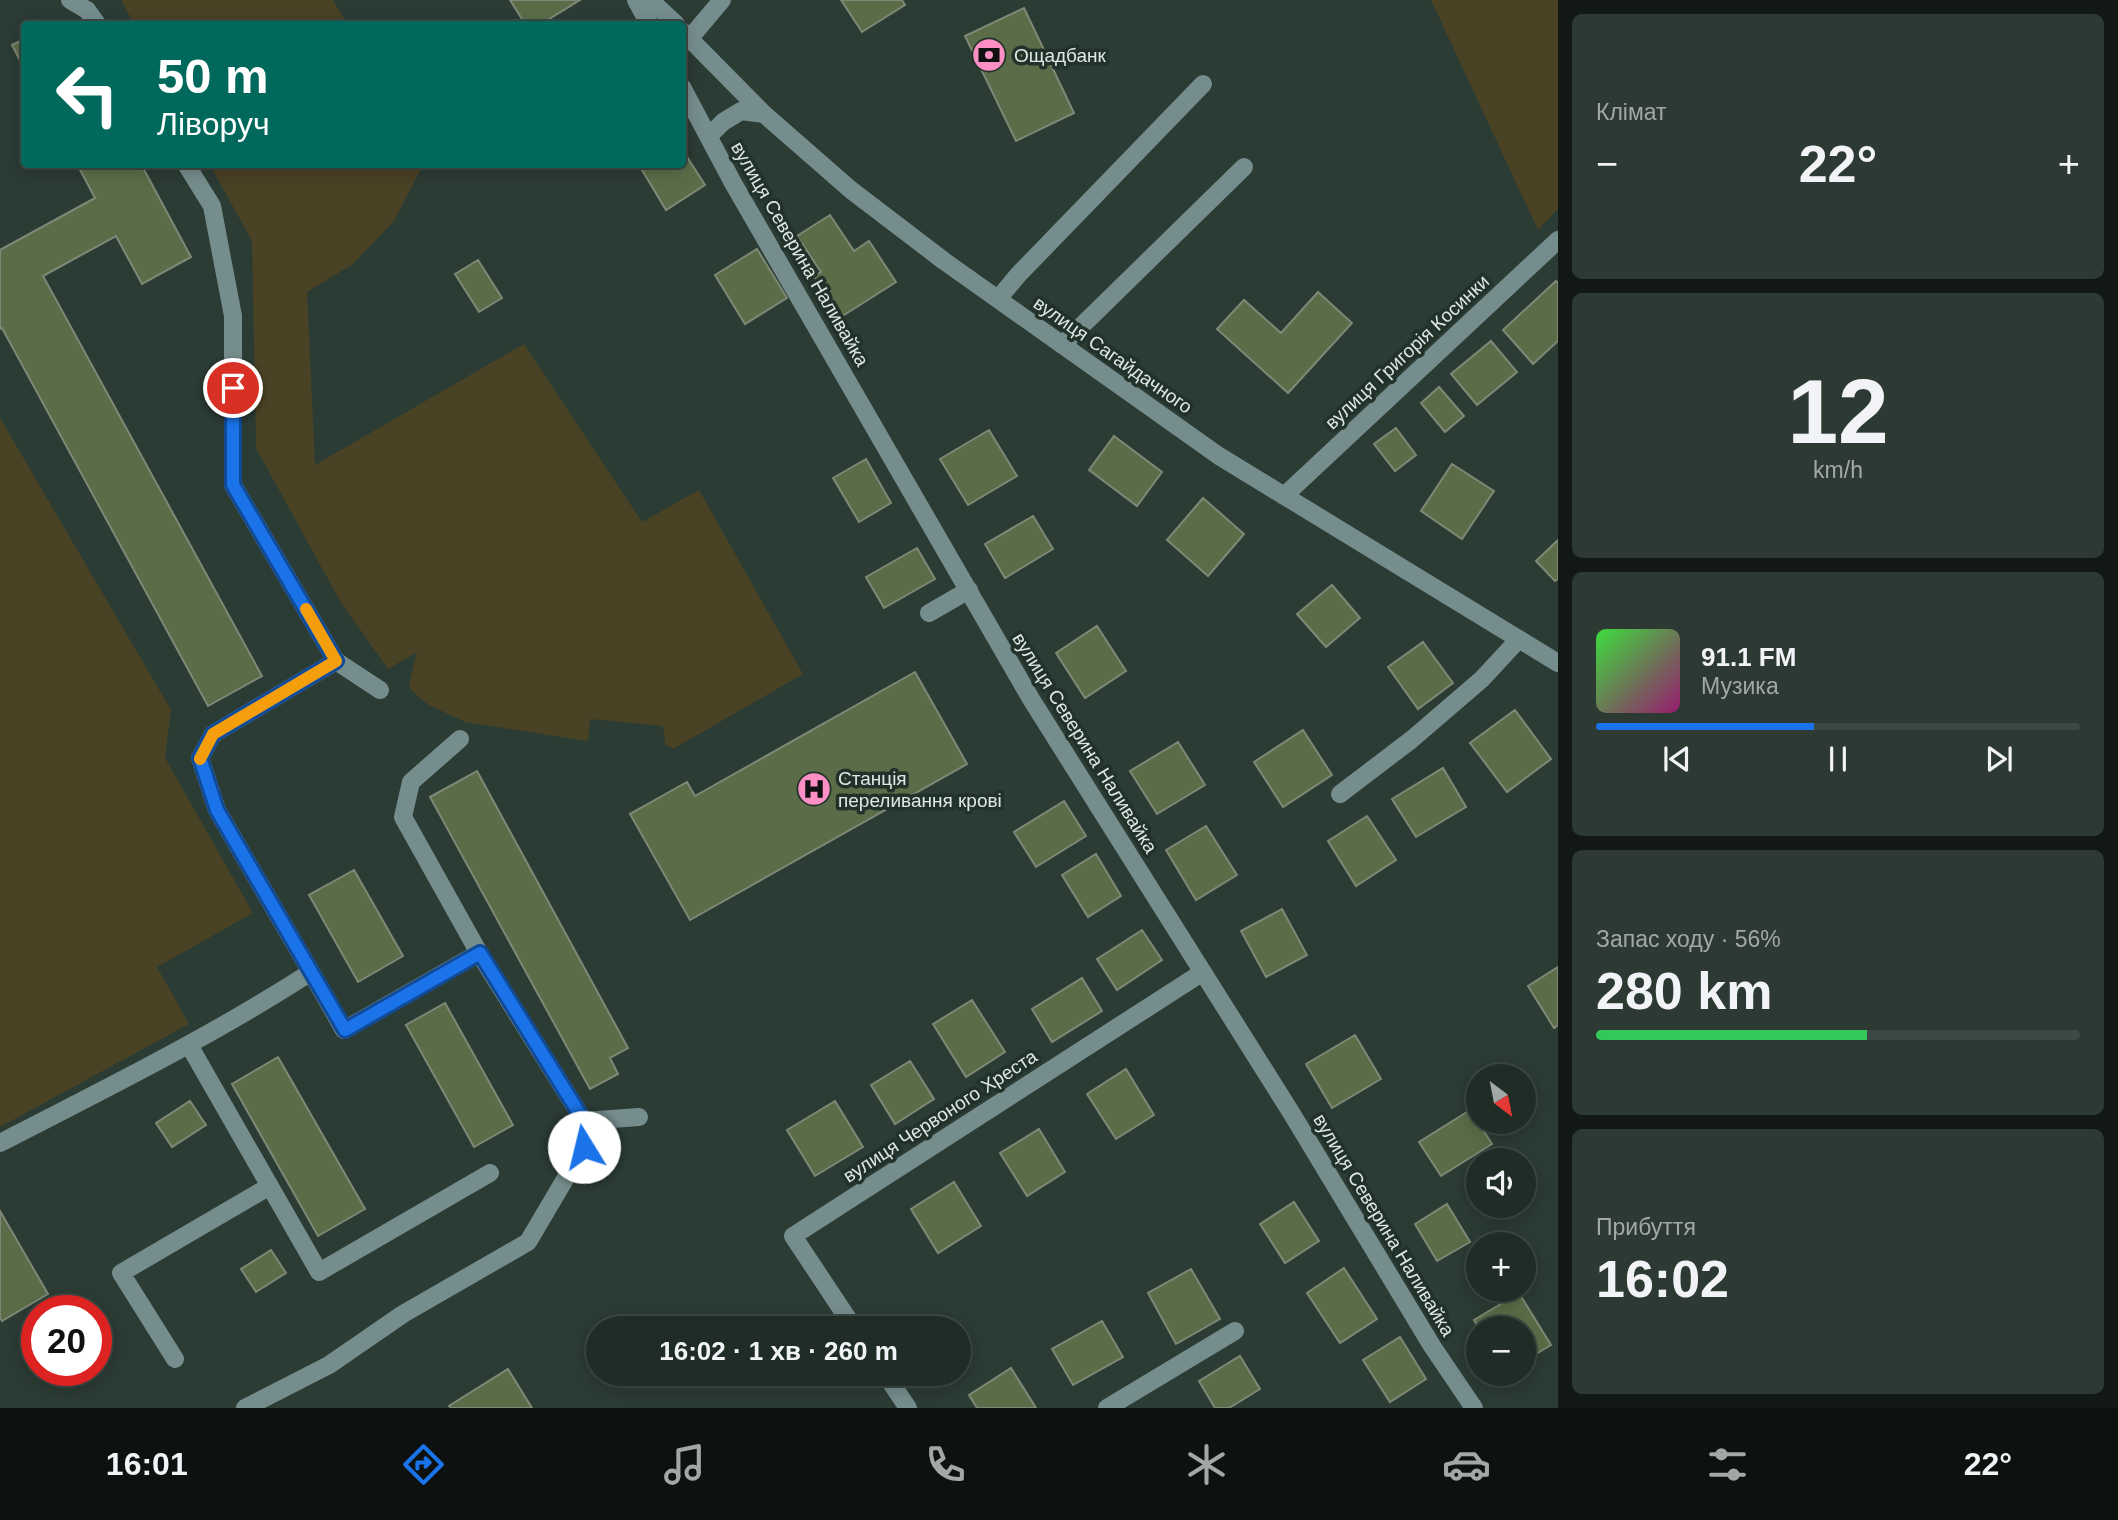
<!DOCTYPE html>
<html lang="uk">
<head>
<meta charset="utf-8">
<style>
	body { margin:0; font-family:Arial,sans-serif; background:#2d3933; color:#f1f3f6; height:100vh; display:flex; flex-direction:column; font-size:26px; white-space:nowrap }
	* { box-sizing:border-box; margin:0 }
	p { font-size:23px; color:#a2a8a7 }
	.icon { flex:none; width:38px; height:38px; fill:none; stroke:currentColor; stroke-width:2; stroke-linecap:round; stroke-linejoin:round }
	.map { position:relative; flex:1; overflow:hidden }
	.drawer { display:flex; flex-direction:column; gap:14px; padding:14px; background:#121915; width:560px }
	.drawer>* { flex:none }
	.banner { position:absolute; left:21px; top:21px; width:665px; height:147px; border-radius:7px; box-shadow:0 4px 18px #0003,0 0 0 2px #3d4944; background:#00695c; color:#fff; overflow:hidden }
	.needle { width:46px; rotate:148deg }
	.tools { position:absolute; left:1466px; top:1064px; display:grid; gap:14px }
	.tools a { display:grid; place-items:center; width:70px; height:70px; border-radius:50%; background:#202d27; box-shadow:0 4px 18px #0003,0 0 0 2px #3d4944; font-size:35px }
	.speed { position:absolute; left:21px; top:1295px; display:flex; gap:14px; font-size:35px; font-weight:700; text-align:center }
	.speed>* { display:grid; place-content:center; width:91px; height:91px; border-radius:50%; background:#202d27; box-shadow:0 4px 18px #0003,0 0 0 2px #3d4944; line-height:1 }
	.speed .limit { border:10px solid #d22; background:#fff; color:#111 }
	.pin { position:absolute; display:grid; place-items:center; width:60px; height:60px; color:#fff; margin:-30px; border:4px solid #fff; border-radius:50%; box-shadow:0 2px 7px #0007 }
	.me { position:absolute; width:77px; margin:-38px; rotate:351deg; stroke-linejoin:round; filter:drop-shadow(0 0 5px #0008) }
	.turn { display:flex; align-items:center; gap:24px; height:147px; padding:0 21px; font-size:32px }
	.turn .icon { width:91px; height:91px; stroke-width:2.5 }
	.turn b { display:block; font-size:49px; line-height:60px }
	.big { font-size:52px; font-weight:800; line-height:1.1 }
	.drawer .tile { flex:1; display:flex; flex-direction:column; justify-content:center; gap:10px; min-width:0; padding:0 24px; border-radius:10px; background:#2d3933 }
	.drawer .dial { align-items:center; gap:0 }
	.dial b { font-size:91px; line-height:1 }
	.song { display:flex; align-items:center; gap:21px }
	.cover { width:84px; height:84px; border-radius:10px; background:linear-gradient(135deg,hsl(120 70% 55%),hsl(320 70% 35%)) }
	.played { height:7px; border-radius:4px; background:linear-gradient(90deg,#1a73e8 45%,#3d4944 45%) }
	.keys { display:flex; justify-content:space-around; direction:ltr }
	.heat { display:flex; justify-content:space-between; align-items:center; font-size:38px; direction:ltr }
	.charge { height:10px; border-radius:5px; background:linear-gradient(90deg,#34c759 56%,#3d4944 0) }
	.trip { position:absolute; left:586px; top:1316px; width:385px; height:70px; border-radius:35px; background:#202d27; box-shadow:0 4px 18px #0003,0 0 0 2px #3d4944; font-weight:800; line-height:70px; text-align:center }
	.dock { display:flex; height:112px; justify-content:space-around; align-items:center; background:#0d1210; color:#a2a8a7 }
	.dock .icon { width:49px; height:49px }
	.dock .active { color:#1a73e8 }
	.dock b { font-size:32px; color:#f1f3f6 }
	main { display:flex; flex:1; min-height:0 }
	.map>svg:first-child { display:block }
	.green { fill:#4a4225 }
	.building { fill:#5a6d48; stroke:#7f8877; stroke-width:2 }
	.lines { fill:none; stroke-linecap:round; stroke-linejoin:round }
	.minor { stroke:#768d8e; stroke-width:18 }
	.route-casing { stroke:#114b97; stroke-width:18 }
	.route { stroke:#1a73e8; stroke-width:12 }
	.slow { stroke:#f59e0b; stroke-width:12 }
	.labels { text-anchor:middle; dominant-baseline:central; stroke-width:7; stroke-linejoin:round; paint-order:stroke }
	.poi-label { font-size:19px; fill:#dee8e3; stroke:#21322a; text-anchor:start }
	.street-label { font-size:19px; fill:#dee8e3; stroke:#21322a }
</style>
</head>
<body>
<main>
<div class="map">
<svg width="1558" height="1408" viewBox="0 0 1558 1408">
	<rect width="100%" height="100%" fill="#2b3c34"/>
	<path class="green" d="M121,0H333L347,24H134Z
		M1431,0H1557L1558,2V209L1538,230Z
		M210,165H423L394,221L353,264L307,292L315,465L524,344L642,522L699,490L803,674L673,749L665,744L663,726L590,719L588,741L465,722L427,704L411,690L409,684L417,652L388,669L340,601L256,448L252,241Z
		M0,418L171,710L165,758L253,913L157,967L189,1024L0,1127Z"/>
	<path class="building" d="M510,0H580L541,24H525Z
		M841,0H902L905,5L862,32Z
		M1024,8L1074,113L1016,141L965,36Z
		M24,39V68L12,45Z
		M682,149L705,185L666,210L642,170L651,164H682Z
		M77,164H141L191,257L142,284L116,236L43,276L262,676L208,706L2,328L0,329V250L95,198Z
		M830,215L854,251L869,241L896,282L841,317L814,276L821,272L797,236Z
		M757,249L787,298L745,324L715,275Z
		M478,260L502,298L479,312L455,274Z
		M1556,281L1558,283V341L1533,364L1503,330Z
		M1318,292L1352,323L1288,393L1217,329L1244,300L1281,333Z
		M1491,341L1517,372L1477,405L1451,374Z
		M1439,387L1464,416L1445,432L1421,403Z
		M1396,428L1416,455L1395,471L1374,444Z
		M989,430L1017,476L968,505L940,459Z
		M1114,436L1162,472L1137,506L1089,470Z
		M866,459L891,503L859,522L833,478Z
		M1452,464L1494,491L1462,539L1421,511Z
		M1203,498L1244,534L1208,576L1167,540Z
		M1033,516L1053,549L1005,578L985,544Z
		M1558,540V579L1555,581L1536,561Z
		M917,548L935,579L884,608L866,577Z
		M1332,585L1360,618L1326,647L1297,614Z
		M1097,626L1126,671L1085,698L1056,653Z
		M1423,642L1453,683L1418,709L1388,667Z
		M915,672L967,764L690,920L630,814L687,782L695,796Z
		M1515,710L1551,759L1507,792L1470,743Z
		M1303,730L1332,775L1283,807L1254,762Z
		M1178,742L1205,785L1157,814L1130,771Z
		M1443,768L1466,807L1416,837L1392,799Z
		M477,771L628,1048L610,1058L618,1074L590,1089L430,797Z
		M1064,801L1086,836L1036,867L1014,832Z
		M1367,816L1396,860L1356,886L1328,841Z
		M1206,826L1237,875L1196,900L1166,850Z
		M1096,854L1121,896L1088,917L1062,875Z
		M354,870L403,956L358,982L309,895Z
		M1282,909L1307,955L1266,977L1241,931Z
		M1142,930L1162,960L1117,990L1097,959Z
		M1558,967V1025L1554,1028L1528,986Z
		M1082,978L1102,1011L1052,1042L1032,1009Z
		M972,1000L1005,1052L966,1077L933,1024Z
		M445,1003L513,1125L474,1147L406,1025Z
		M1355,1035L1381,1079L1332,1108L1306,1064Z
		M278,1057L365,1209L318,1236L232,1084Z
		M910,1061L934,1099L895,1124L871,1085Z
		M1126,1069L1154,1115L1116,1139L1087,1094Z
		M190,1101L206,1125L172,1147L156,1123Z
		M835,1101L863,1147L815,1176L787,1130Z
		M1470,1110L1492,1144L1441,1176L1419,1142Z
		M1039,1129L1065,1172L1027,1196L1000,1153Z
		M954,1182L981,1226L938,1253L911,1209Z
		M1294,1202L1319,1241L1285,1263L1260,1224Z
		M1447,1204L1470,1242L1437,1261L1415,1224Z
		M0,1211L48,1294L2,1321L0,1318Z
		M271,1250L286,1273L256,1292L241,1269Z
		M1344,1268L1377,1319L1340,1343L1307,1293Z
		M1191,1269L1220,1319L1176,1344L1148,1293Z
		M1519,1293L1551,1345L1524,1361V1328H1479L1474,1320Z
		M1102,1321L1123,1357L1073,1385L1052,1349Z
		M1400,1337L1426,1379L1390,1402L1363,1360Z
		M1240,1356L1260,1389L1229,1408H1215L1199,1381Z
		M1011,1368L1036,1408H977L969,1395Z
		M508,1369L532,1408H451L449,1406Z"/>
	<g class="lines">
		<path class="minor" d="M70,0L87,10L97,24
			M636,0L649,24
			M650,0L676,24
			M682,31L764,114L851,190L944,261L1219,456L1558,663
			M690,38L722,0
			M682,87L733,183L1031,699L1292,1114L1432,1346L1474,1408
			M709,136L723,122L741,111L764,114
			M186,164L212,206L233,316V485L336,661L380,690
			M998,299L1018,275L1203,84
			M1062,345L1244,167
			M1284,496L1558,240
			M929,613L969,590
			M460,739L411,782L403,817L479,953L584,1121L639,1117
			M1340,794L1411,740L1482,679L1519,639
			M311,972L344,1030L479,953
			M189,1045L319,1272L490,1173
			M0,1143C105,1089 212,1036 311,972L217,810L200,758L213,734L336,661
			M854,1328L793,1236L1203,972
			M175,1359L121,1273L270,1186
			M885,1374L908,1408
			M245,1408L329,1365L403,1314L528,1242L584,1147V1121
			M1107,1408L1235,1331"/>
	</g>
	<g class="lines">
		<g class="route-casing">
			<path id="route" d="M233,388V485L336,661L213,734L200,758L217,810L345,1030L480,953L584,1121V1147"/>
		</g>
		<use href="#route" class="route"/>
		<path class="slow" d="M200,759L213,734L336,661L306,609"/>
	</g>
	<defs>
		<g id="bank-disc" transform="scale(1.75)"><circle r="9.5" fill="#fc8fc3" stroke="#21322a"/><path d="M-6-4H6V4H-6ZM0-2.3a2.3 2.3 0 1 0 0 4.6a2.3 2.3 0 1 0 0-4.6Z" fill="#111"/></g>
		<g id="hospital-disc" transform="scale(1.75)"><circle r="9.5" fill="#fc8fc3" stroke="#21322a"/><path d="M-5-5h3v3.5h4V-5h3V5h-3V1.5h-4V5h-3Z" fill="#111"/></g>
	</defs>
	<g fill-rule="evenodd">
		<use href="#bank-disc" x="989" y="55"/>
		<use href="#hospital-disc" x="814" y="789"/>
	</g>
	<g class="labels">
		<g class="poi-label">
			<text x="1014" y="55">Ощадбанк</text>
			<text x="838" y="778">Станція<tspan x="838" dy="22">переливання крові</tspan></text>
		</g>
		<g class="street-label">
			<text transform="translate(800 254) rotate(60)">вулиця Северина Наливайка</text>
			<text transform="translate(1407 352) rotate(-43)">вулиця Григорія Косинки</text>
			<text transform="translate(1113 355) rotate(35)">вулиця Сагайдачного</text>
			<text transform="translate(1085 743) rotate(58)">вулиця Северина Наливайка</text>
			<text transform="translate(940 1116) rotate(-33)">вулиця Червоного Хреста</text>
			<text transform="translate(1384 1225) rotate(59)">вулиця Северина Наливайка</text>
		</g>
	</g>
</svg>
<div class="tools">
<a><svg class="needle" viewBox="-14 -14 28 28"><path d="M0-13l5 13h-10z" fill="#e53935"/><path d="M0 13l5-13h-10z" fill="#a2a8a7"/></svg></a>
<a><svg class="icon" aria-label="sound" viewBox="0 0 24 24"><path d="M4 9h4l5-4v14l-5-4H4zM17 9q2 3 0 6"/></svg></a>
<a>+</a>
<a>−</a>
</div>
<div class="speed"><div class="limit">20</div></div>
<div class="pin" style="left:233px;top:388px;background:#d93025"><svg class="icon" aria-label="arrive" viewBox="0 0 24 24"><path d="M6 21V4h12l-3 4 3 4H6"/></svg></div>
<svg class="me" style="left:584px;top:1147px" viewBox="-20 -20 40 40"><circle r="19" fill="#fff"/><path d="M0-13L10 11 0 6-10 11z" fill="#1a73e8"/></svg>
<div class="trip">16:02 · 1 хв · 260 m</div>
<div class="banner">
<div class="turn"><svg class="icon" aria-label="left" viewBox="0 0 24 24"><path d="M17 20v-9H6M10 6l-5 5 5 5"/></svg><div><b>50 m</b>Ліворуч</div></div>
</div>
</div>
<section class="drawer">
<div class="tile"><p>Клімат</p>
<div class="heat"><a>−</a><b class="big">22°</b><a>+</a></div>
</div>
<div class="tile dial"><b>12</b><p>km/h</p></div>
<div class="tile">
<div class="song"><i class="cover"></i><div><b>91.1 FM</b><p>Музика</p></div></div>
<div class="played"></div>
<div class="keys"><svg class="icon" aria-label="previous" viewBox="0 0 24 24"><path d="M18 5L8 12l10 7zM5 5v14"/></svg><svg class="icon" aria-label="pause" viewBox="0 0 24 24"><path d="M8 5v14M16 5v14"/></svg><svg class="icon" aria-label="next" viewBox="0 0 24 24"><path d="M6 5l10 7-10 7zM19 5v14"/></svg></div>
</div>
<div class="tile"><p>Запас ходу · 56%</p><b class="big">280 km</b><div class="charge"></div></div>
<div class="tile"><p>Прибуття</p><b class="big">16:02</b></div>
</section>
</main>
<nav class="dock">
<b>16:01</b>
<svg class="icon active" aria-label="directions" viewBox="0 0 24 24"><path d="M12 3l9 9-9 9-9-9zM9 14v-3h6M13 9l2 2-2 2"/></svg>
<svg class="icon" aria-label="music" viewBox="0 0 24 24"><path d="M9 18V5l10-2v13"/><circle cx="6" cy="18" r="3"/><circle cx="16" cy="16" r="3"/></svg>
<svg class="icon" aria-label="phone" viewBox="0 0 24 24"><path d="M5 4h4l2 5-3 2q2 4 5 5l2-3 5 2v4C11 20 4 13 5 4z"/></svg>
<svg class="icon" aria-label="climate" viewBox="0 0 24 24"><path d="M12 3v18M4 7l16 10M4 17L20 7"/></svg>
<svg class="icon" aria-label="car" viewBox="0 0 24 24"><path d="M5 17H2v-5l4-1 3-4h7l3 4 3 1v5h-3M9 17h6M6 11h13"/><circle cx="7" cy="17" r="2"/><circle cx="17" cy="17" r="2"/></svg>
<svg class="icon" aria-label="filters" viewBox="0 0 24 24"><path d="M4 7h16M4 17h16"/><circle cx="9" cy="7" r="2"/><circle cx="15" cy="17" r="2"/></svg>
<b>22°</b>
</nav>
</body>
</html>
